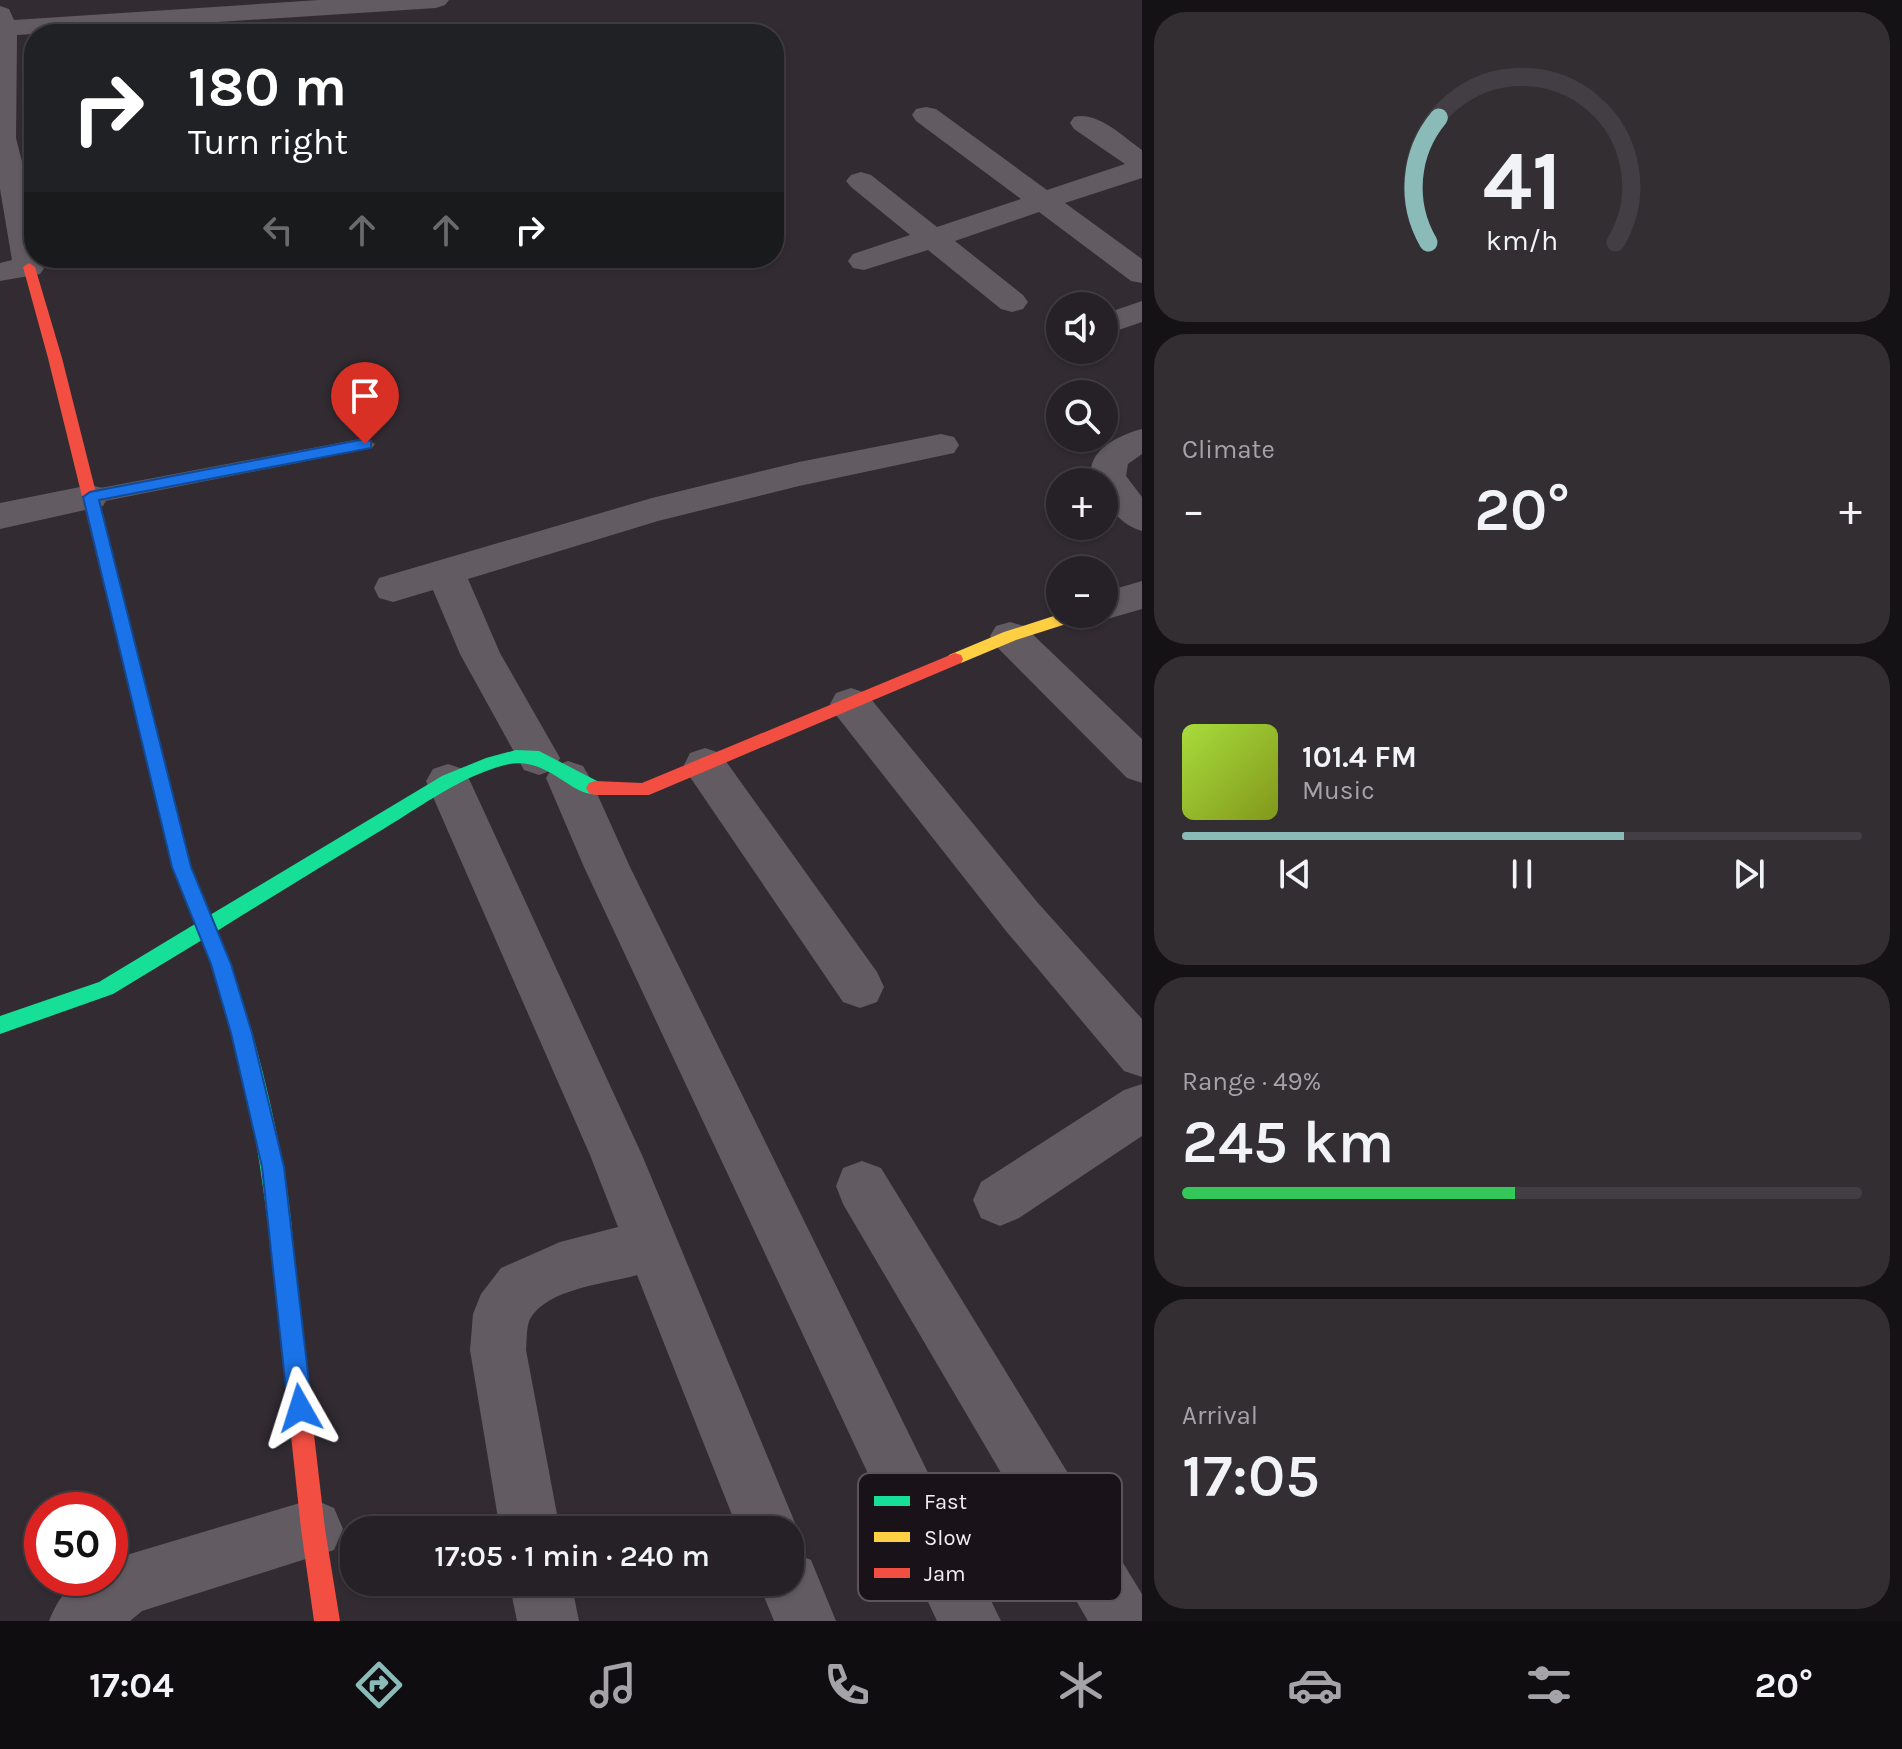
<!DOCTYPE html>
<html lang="en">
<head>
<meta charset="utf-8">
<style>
	body { margin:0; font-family:Karla,sans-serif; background:#322e32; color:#f1f3f6; height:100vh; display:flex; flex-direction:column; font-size:30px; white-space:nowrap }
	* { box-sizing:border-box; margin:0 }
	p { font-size:26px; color:#a4a3a7 }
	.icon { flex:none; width:44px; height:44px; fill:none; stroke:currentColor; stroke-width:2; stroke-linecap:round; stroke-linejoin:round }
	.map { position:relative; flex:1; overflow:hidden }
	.panel { display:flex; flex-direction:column; gap:12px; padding:12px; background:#151215; width:760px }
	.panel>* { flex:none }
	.top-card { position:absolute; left:24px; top:24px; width:760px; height:244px; border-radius:32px; box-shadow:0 2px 6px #0004,0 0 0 2px #423e43; background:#202124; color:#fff; overflow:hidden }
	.fabs { position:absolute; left:1046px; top:292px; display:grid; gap:16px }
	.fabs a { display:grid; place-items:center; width:72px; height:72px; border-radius:50%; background:#262126; box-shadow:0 2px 6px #0004,0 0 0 2px #423e43; font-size:40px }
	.speed { position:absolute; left:24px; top:1492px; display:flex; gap:16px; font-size:40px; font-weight:700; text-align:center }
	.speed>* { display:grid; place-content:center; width:104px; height:104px; border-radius:50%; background:#262126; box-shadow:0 2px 6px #0004,0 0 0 2px #423e43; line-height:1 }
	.speed .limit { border:12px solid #d22; background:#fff; color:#111 }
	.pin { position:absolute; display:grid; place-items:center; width:68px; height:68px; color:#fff; margin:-82px -34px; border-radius:50% 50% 50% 0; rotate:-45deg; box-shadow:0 0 8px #0007 }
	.pin .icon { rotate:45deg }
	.me { position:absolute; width:88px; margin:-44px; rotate:354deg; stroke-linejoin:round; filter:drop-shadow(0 0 6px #0008) }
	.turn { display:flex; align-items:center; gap:28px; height:168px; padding:0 32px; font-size:36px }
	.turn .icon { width:104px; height:104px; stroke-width:2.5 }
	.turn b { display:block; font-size:56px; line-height:68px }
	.lanes { display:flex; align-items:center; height:76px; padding:0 32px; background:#0003; justify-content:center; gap:40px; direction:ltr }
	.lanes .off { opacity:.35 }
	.big { font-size:60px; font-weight:600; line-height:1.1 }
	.panel .widget { flex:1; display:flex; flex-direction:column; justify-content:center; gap:12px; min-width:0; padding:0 28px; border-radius:32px; background:#322e32 }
	.panel .dial { align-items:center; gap:0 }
	.dial svg { height:208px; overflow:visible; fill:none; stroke:#423e43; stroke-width:7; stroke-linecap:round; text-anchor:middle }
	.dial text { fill:#f1f3f6; stroke:none }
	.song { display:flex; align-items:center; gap:24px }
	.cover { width:96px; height:96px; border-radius:12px; background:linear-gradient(135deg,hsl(80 70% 55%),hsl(70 70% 35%)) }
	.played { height:8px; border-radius:4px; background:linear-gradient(90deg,#8bbbb9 65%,#423e43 65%) }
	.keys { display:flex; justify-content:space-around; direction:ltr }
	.heat { display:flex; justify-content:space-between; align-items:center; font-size:44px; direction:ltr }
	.charge { height:12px; border-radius:6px; background:linear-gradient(90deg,#34c759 49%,#423e43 0) }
	.trip { position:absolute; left:340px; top:1516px; width:464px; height:80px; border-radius:32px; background:#262126; box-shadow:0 2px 6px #0004,0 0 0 2px #423e43; font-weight:600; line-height:80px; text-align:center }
	.menu { display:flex; height:128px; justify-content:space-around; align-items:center; background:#0f0d0f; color:#a4a3a7 }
	.menu .icon { width:56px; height:56px }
	.menu .current { color:#8bbbb9 }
	.menu b { font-size:36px; color:#f1f3f6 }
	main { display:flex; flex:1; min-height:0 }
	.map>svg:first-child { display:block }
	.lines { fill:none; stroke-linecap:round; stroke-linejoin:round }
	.lane { fill:#625c62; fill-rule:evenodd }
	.street { fill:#625c62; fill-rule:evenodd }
	.fast { fill:#16e098; fill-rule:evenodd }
	.slow { fill:#ffcf43; fill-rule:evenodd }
	.jam { fill:#f24e42; fill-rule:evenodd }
	.route { fill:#1a73e8; stroke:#114b97; stroke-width:2 }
	.key { fill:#191319; stroke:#5b545b; stroke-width:2 }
	.key-label { font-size:22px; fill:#f5ecf4 }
</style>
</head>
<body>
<main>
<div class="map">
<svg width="1142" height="1621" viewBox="0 0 1142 1621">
	<rect width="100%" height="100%" fill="#322c32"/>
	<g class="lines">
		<path class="lane" d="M365,438L375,444L372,448L90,504L80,497L90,490Z"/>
		<path class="street" d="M319,0H449L445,5L436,8L17,35L16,138L34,209V258H43L45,267L40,274L0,281V263L12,260L0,189V6L9,9L14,20Z
			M926,107L936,109L1047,190L1125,164L1074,129L1070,123L1074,117C1098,111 1123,137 1142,150V178L1065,203L1142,259V283L1131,281L1039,212L955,241L1023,295L1028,302L1023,309L1012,312L1001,309L928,250L864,270L853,268L848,261L853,254L910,235L851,187L846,181L851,175L861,172L871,175L937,227L1021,199L916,121L912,115L916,109Z
			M1142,301V322L1104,335V314Z
			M1142,429V454L1128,464L1126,476L1142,497V531C1125,526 1115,515 1104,501V482H1093C1082,452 1119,435 1142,429Z
			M941,434L954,437L959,445L954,453L799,486L658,521L468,579L500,653L560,758L557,765L568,761L583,766L590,778L630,867L1001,1621H937L584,867L546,778L550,771L539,775L524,770L460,654L433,590L393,602L379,598L374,588L379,578L652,498L799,462Z
			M90,485L103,488L108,497L103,506L0,529V503Z
			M1142,581V609L1104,620L1090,616L1104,614V592Z
			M1010,622L1024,626L1142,739V783L1127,778L996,646L990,636L996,626Z
			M851,688L866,693L1038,903L1142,1019V1077L1124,1071L1006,931L836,715L830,704L836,693Z
			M705,748L720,753L877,972L884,987L877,1002L860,1008L843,1002L690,777L684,765L690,753Z
			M448,764L463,769L470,781L642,1155L798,1530L790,1550V1530H738L637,1275C606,1284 548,1288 530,1319C526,1328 527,1340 526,1350L560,1530H500L470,1350L473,1314L481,1294L501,1268L560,1242L618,1227L590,1155L426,781L433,769Z
			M1142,1084V1136L1019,1218L1000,1226L981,1218L973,1200L981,1182L1124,1090Z
			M862,1161L881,1168L1142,1594V1621H1088L843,1204L836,1186L843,1168Z
			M313,1499L334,1508L343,1529L334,1550L142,1611L130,1621H49C62,1589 75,1578 110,1578V1560Z
			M790,1551L811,1560L836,1621H774L758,1582H790Z
			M509,1582H571L579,1621H517Z"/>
		<path class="fast" d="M130,653L138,659L190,867L210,915L442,776L486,758L516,750L539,751L601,783L604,788L601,793C573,802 550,754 505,765C462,776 423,805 385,828C329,862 273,896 217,931C248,1005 268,1086 283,1165C292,1211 294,1259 299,1305L296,1313L288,1316L280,1313L277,1305C264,1182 249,1056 202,940L113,994L0,1034V1016L99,982L195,924L172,867L122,659Z"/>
		<path class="slow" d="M1060,614H1087L1085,618L1016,640L961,663H949L947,659L949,655L1004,632Z"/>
		<path class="jam" d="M29,263L35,267L62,358L138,659L130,665L122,659L48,358L23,267Z
			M955,653L961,655L963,659L961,663L649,795H595L589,793L586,788L589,783L595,781L642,783Z
			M288,1294L296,1297L299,1305L325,1529L340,1621H314L301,1529L277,1305L280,1297Z"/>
	</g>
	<path class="route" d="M365,439L371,441V448L99,500L191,867L231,964L252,1033L284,1167L312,1408L308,1417L300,1420L291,1417L288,1408L262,1167L231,1033L211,964L172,867L83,497L90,492Z"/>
	<rect x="858" y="1473" width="264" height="128" rx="12" class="key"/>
	<rect x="874" y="1496" width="36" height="10" fill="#16e098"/>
	<rect x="874" y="1532" width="36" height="10" fill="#ffcf43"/>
	<rect x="874" y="1568" width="36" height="10" fill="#f24e42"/>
	<g class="key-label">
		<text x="924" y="1509">Fast</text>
		<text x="924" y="1545">Slow</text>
		<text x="924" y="1581">Jam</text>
	</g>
</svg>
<div class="fabs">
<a><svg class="icon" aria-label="sound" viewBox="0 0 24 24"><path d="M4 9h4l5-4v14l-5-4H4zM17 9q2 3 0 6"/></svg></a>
<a><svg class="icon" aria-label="search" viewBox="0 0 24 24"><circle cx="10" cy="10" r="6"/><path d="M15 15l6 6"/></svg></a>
<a>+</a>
<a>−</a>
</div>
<div class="speed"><div class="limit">50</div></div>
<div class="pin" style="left:365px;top:444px;background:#d93025"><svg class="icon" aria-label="arrive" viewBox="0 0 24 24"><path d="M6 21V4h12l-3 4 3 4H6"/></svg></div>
<svg class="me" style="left:300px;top:1408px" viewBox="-20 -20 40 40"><path d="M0-17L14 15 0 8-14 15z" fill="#1a73e8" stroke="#fff" stroke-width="4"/></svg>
<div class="trip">17:05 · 1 min · 240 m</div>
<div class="top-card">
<div class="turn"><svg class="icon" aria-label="right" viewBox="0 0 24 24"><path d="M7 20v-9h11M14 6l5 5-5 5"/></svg><div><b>180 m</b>Turn right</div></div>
<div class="lanes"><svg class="icon off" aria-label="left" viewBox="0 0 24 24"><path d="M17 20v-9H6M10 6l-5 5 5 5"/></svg><svg class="icon off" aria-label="ahead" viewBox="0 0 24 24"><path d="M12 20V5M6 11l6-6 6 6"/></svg><svg class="icon off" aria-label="ahead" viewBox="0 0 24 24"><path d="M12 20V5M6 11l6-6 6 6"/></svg><svg class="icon" aria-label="right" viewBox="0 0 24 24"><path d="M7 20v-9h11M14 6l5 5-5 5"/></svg></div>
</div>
</div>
<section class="panel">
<div class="widget dial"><svg viewBox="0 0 100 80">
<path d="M14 69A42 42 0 1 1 86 69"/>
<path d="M14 69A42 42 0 0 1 18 21" stroke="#8bbbb9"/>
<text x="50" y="56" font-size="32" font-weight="700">41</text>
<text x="50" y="72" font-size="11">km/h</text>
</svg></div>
<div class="widget"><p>Climate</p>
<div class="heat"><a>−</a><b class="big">20°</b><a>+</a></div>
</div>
<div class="widget">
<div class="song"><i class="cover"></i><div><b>101.4 FM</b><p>Music</p></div></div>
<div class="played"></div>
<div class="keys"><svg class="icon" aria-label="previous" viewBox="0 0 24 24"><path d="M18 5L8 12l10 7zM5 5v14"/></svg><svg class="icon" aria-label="pause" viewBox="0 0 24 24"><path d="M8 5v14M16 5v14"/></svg><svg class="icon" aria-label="next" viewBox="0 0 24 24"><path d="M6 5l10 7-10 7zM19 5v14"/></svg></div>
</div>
<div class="widget"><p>Range · 49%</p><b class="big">245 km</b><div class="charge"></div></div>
<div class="widget"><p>Arrival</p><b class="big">17:05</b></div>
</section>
</main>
<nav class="menu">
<b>17:04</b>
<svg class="icon current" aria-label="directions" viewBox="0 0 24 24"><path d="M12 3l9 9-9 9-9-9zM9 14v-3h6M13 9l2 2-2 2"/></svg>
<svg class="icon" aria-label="music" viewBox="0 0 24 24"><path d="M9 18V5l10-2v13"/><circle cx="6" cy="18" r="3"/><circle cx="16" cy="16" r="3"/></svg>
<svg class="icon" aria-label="phone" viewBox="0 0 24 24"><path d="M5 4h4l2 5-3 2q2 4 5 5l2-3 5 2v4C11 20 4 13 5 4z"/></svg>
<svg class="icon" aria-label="climate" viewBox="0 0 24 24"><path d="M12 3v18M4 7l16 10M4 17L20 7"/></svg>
<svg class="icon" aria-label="car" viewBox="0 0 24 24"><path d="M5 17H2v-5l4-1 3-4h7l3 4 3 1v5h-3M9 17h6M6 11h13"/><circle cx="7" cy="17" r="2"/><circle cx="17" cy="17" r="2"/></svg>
<svg class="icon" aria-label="filters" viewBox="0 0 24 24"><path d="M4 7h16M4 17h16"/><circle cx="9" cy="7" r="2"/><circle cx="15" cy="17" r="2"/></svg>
<b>20°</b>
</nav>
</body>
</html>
